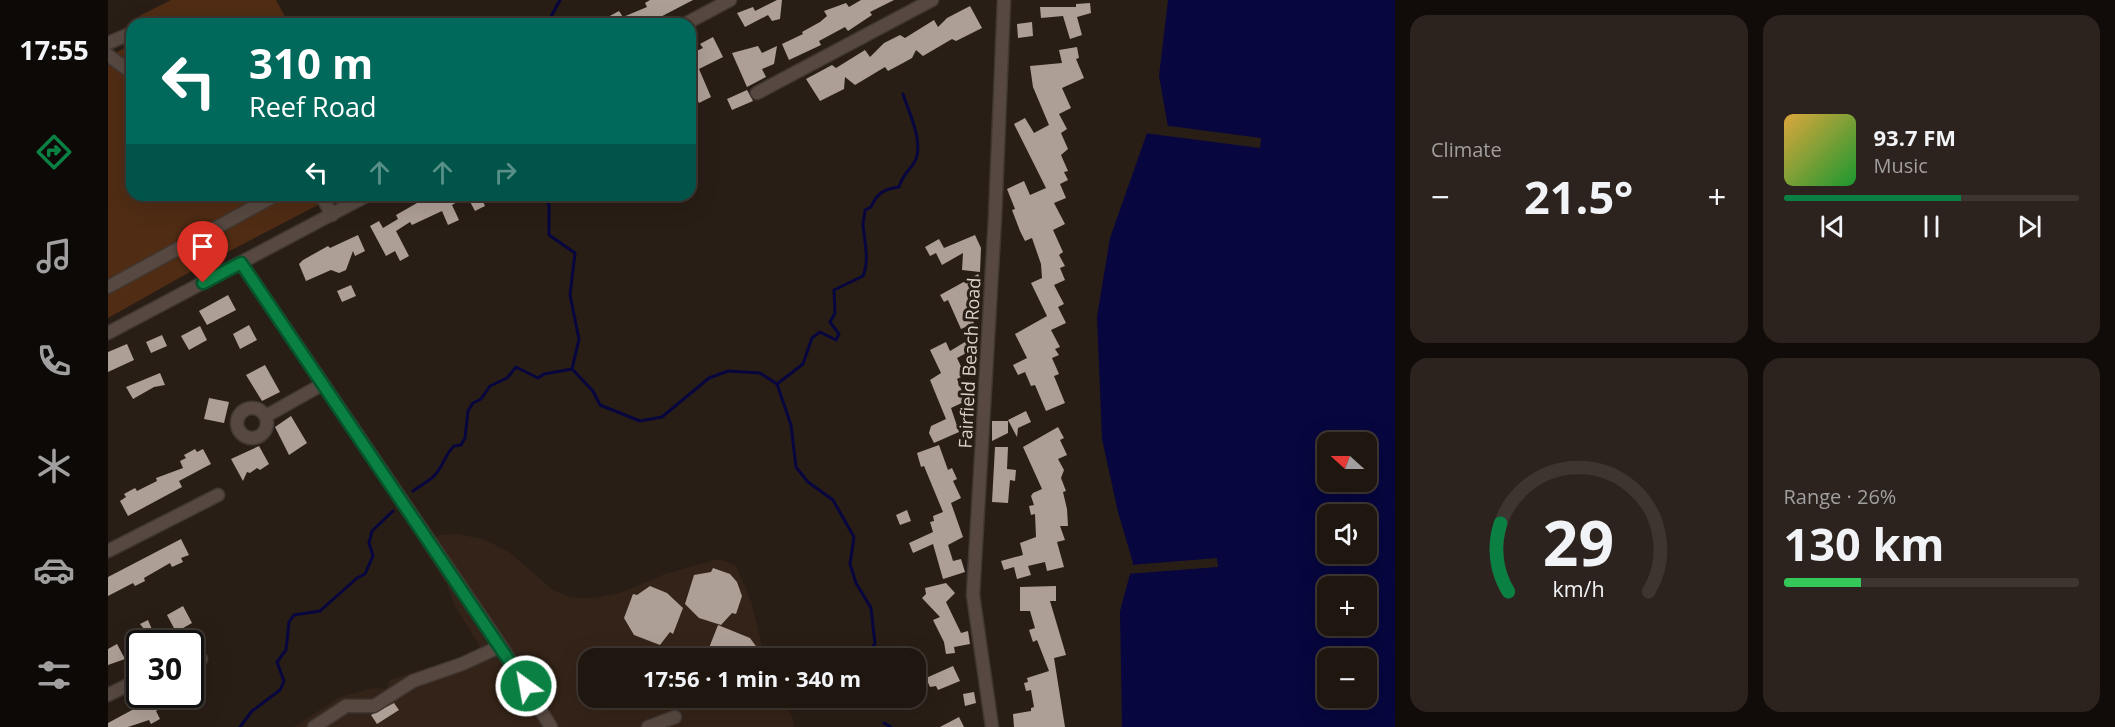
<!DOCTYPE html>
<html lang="en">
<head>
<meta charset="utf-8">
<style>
	body { margin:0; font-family:"Open Sans",sans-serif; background:#2c231e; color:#f1f3f6; height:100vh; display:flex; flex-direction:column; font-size:22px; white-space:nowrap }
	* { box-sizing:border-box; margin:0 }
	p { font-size:20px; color:#a19f9f }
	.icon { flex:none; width:33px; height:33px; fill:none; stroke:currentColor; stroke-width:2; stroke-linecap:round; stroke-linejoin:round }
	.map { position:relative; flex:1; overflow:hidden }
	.sheet { display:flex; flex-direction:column; gap:15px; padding:15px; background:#110c09; width:720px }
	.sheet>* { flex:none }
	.hud { position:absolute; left:18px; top:18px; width:570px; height:183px; border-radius:18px; box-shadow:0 6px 24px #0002,0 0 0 2px #3c3530; background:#00695c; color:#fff; overflow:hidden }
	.needle { width:39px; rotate:291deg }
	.tools { position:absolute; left:1209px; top:432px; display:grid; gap:12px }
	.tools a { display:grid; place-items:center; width:60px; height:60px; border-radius:12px; background:#1f1610; box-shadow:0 6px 24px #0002,0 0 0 2px #3c3530; font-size:30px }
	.speed { position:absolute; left:18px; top:630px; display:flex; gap:12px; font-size:30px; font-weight:700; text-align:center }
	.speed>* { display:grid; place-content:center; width:78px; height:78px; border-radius:50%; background:#1f1610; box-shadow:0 6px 24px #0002,0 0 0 2px #3c3530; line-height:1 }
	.speed .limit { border:3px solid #111; border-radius:9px; background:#fff; color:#111 }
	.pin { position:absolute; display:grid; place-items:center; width:51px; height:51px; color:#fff; margin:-62px -26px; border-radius:50% 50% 50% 0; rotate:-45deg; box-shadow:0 0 6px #0007 }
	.pin .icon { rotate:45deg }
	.me { position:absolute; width:66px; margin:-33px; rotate:328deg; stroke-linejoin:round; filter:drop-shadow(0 0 4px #0008) }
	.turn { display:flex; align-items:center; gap:21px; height:126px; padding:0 24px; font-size:27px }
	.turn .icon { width:78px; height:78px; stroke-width:2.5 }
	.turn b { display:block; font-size:42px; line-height:51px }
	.lanes { display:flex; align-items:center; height:57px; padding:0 24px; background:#0003; justify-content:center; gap:30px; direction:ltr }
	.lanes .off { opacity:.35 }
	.big { font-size:45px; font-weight:700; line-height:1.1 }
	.sheet .tile { flex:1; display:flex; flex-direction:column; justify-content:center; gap:9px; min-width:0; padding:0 21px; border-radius:18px; background:#2c231e }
	.sheet .dial { align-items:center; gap:0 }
	.dial svg { height:156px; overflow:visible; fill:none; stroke:#3c3530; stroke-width:7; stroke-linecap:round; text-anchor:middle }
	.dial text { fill:#f1f3f6; stroke:none }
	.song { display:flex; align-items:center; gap:18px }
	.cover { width:72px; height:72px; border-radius:9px; background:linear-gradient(135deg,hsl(40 70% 55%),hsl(130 70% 35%)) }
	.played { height:6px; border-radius:3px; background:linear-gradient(90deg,#0b8043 60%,#3c3530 60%) }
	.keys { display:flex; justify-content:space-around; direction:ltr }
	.heat { display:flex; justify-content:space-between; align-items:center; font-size:33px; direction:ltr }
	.charge { height:9px; border-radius:4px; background:linear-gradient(90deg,#34c759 26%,#3c3530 0) }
	.sheet .tiles { flex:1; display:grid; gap:15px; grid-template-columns:repeat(2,1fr) }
	.trip { position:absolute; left:470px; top:648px; width:348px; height:60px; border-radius:18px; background:#1f1610; box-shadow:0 6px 24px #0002,0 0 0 2px #3c3530; font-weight:700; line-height:60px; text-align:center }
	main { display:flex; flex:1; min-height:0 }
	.menu { display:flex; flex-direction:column; width:108px; justify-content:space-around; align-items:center; background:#0c0906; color:#a19f9f }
	.menu .icon { width:42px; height:42px }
	.menu .on { color:#0b8043 }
	.menu b { font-size:27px; color:#f1f3f6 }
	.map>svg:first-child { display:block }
	.built { fill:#342318 }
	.green { fill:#502c14 }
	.water { fill:#07063e; fill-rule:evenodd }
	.pier { fill:#291e16 }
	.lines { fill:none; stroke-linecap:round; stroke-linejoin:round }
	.stream { stroke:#07063e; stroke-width:3 }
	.building { fill:#ae9f96 }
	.minor-casing { stroke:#423833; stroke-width:15 }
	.minor { stroke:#574941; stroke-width:12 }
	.route-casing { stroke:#07532c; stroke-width:15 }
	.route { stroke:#0b8043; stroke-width:10 }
	.labels { text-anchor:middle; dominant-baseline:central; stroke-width:6; stroke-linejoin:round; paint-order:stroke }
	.street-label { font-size:18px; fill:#dad2cd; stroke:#291e16 }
</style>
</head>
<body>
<main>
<nav class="menu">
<b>17:55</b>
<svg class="icon on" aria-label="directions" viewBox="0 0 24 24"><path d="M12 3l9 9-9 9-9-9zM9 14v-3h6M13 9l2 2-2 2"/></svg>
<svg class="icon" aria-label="music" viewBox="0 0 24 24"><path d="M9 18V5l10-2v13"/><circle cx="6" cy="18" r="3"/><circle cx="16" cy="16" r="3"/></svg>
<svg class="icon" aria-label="phone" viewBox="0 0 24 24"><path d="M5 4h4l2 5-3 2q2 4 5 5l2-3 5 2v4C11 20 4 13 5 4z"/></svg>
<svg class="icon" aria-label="climate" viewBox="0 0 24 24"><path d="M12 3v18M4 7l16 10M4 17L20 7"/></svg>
<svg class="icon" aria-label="car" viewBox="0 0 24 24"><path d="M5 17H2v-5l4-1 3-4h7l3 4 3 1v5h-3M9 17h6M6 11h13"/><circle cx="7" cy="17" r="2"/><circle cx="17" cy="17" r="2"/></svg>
<svg class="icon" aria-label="filters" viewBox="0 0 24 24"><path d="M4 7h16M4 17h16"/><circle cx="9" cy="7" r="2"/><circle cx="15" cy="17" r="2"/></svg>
</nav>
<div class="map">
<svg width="1287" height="727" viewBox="0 0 1287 727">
	<rect width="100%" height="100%" fill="#291e16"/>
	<path class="built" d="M349,534L375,539L401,552L445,590L464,598H487L512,593L557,574L611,559L628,566L643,601L657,658H480V698H674L685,719L686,727H186L232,697L265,688L278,689L282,680L374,650L346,604L339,585L314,546L332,535Z"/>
	<path class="green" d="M63,0H168L181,24H35L31,16Z
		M24,44V195H229L89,268L0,318V57Z"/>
	<path class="water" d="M1060,0H1287V727H1014L1012,611L1025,563L1010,512L994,439L989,317L1002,238L1040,130L1060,127L1051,76ZM1220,442H1258V482H1220ZM1220,514H1258V554H1220ZM1220,586H1258V626H1220ZM1220,658H1258V698H1220Z"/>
	<path class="pier" d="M1054,125L1153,138L1152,148L1036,133L1039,127Z
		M1109,558L1110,567L1019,574L1022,565Z"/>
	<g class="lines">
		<path class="stream" d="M439,24L452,0
			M436,195L441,205V235L467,253L462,295L471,339L464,369L485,391L492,405L532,421L554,417L601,378L620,371L652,373L669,384L683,425L688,467L700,482L725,500L746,537L742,564L748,583L763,608L767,644L753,658
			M669,384L695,364L704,338L712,332L728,340L731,334L722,322L727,313L726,290L755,276C762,260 756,240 755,224C755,220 757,215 757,210L763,207C769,193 776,189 791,187C795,173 804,169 808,159C815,140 801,113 795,94
			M305,491C311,486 320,482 326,476C335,467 337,454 346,446L353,445L357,438L360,411L365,403L373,399L382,386L399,378L408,367L430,378L436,374L464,369
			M755,698L763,705
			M776,723L783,727
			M132,727L144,711L172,690L176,681L169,662L178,650L181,622L186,615L212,611L249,578L257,574L265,556L261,543L264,531L285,511"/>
	</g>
	<path class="building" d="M542,0H585L539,24H487L511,11L515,17L539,7L537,3Z
		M669,0H674L672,19L664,21L660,15L637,27L629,13L645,7L647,11Z
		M753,0H786L762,12L764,15L740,31L737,27L711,41L713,45L681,60L674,44L695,34L694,32L712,22L719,16L716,11L738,3L741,7Z
		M982,3L983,13L969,17L974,35L962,39L955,16L933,18L932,7H968V4Z
		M862,6L874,28L848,41L844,39L815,56L808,50L804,58L795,63L780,71L777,67L747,85L737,77L736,89L712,101L698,79L724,65L728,68L757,50L762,57L776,43L792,35L797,38L826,20L830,27L839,18Z
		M924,22L925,36L910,38L909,24Z
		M605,37L615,57L591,69L603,97L591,103L582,84V49L584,53L595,48L592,44Z
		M650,46L654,53L669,46L666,64L654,69L658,77L639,87L624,53Z
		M969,47L971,58L968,59L976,78L954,88L963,108L951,114L959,129L953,133L960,149L953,155L960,171L956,172L960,180L952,184L958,198L946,203L957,224L945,230L955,252L951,255L957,266L952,268L957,280L946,285L956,304L950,307L958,323L943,330L952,347L947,349L951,355L944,358L951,374L946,376L957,403L938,411L927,385L923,386L917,372L910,375L905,365L919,358L907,334L939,316L923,283L934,278L933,264L924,238L917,241L912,231L904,210L907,209L899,189L916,181L922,195L938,188L906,124L917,118L926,133L941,125L925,87L922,66L954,63L951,50Z
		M639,90L645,101L624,110L619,99Z
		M323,195H372L377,206L367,211L359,196L344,205L351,220L340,225L334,211L304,225L302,222L288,231L301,256L292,261L287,251L278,256L262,226L271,221L275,228L290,219L288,215Z
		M250,235L257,251L247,256L245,251L238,270L231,273L223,270L198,281L191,264L195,260L220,246L222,248Z
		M867,235L873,248L872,272L854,270L855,253L834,265L828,253L822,256L817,247L831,239L836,248Z
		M870,274L874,282L866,286L872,297L858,304L866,323L853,329L840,300L836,302L832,295Z
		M243,285L248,296L234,302L229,291Z
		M120,295L128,310L99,325L91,311Z
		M141,325L149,340L132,349L125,334Z
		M92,326L99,340L81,350L73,336Z
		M54,335L59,346L43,353L38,342Z
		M838,342L842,351L857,342L862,351L849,358L857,375L849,379L858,401L843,408L851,432L826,443L821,433L823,426L838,419L822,380L833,373L822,350Z
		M19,344L26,360L0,372V352Z
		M157,365L172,392L154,401L138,375Z
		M52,373L57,385L46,387L25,399L18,387Z
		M101,398L121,402L116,423L96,419Z
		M918,411L923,422L910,428L909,437L900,420Z
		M183,416L199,443L181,455L167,427Z
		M884,421H900V433L884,441Z
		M950,427L956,438L952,440L959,455L950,459L956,470L953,478L958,491L955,492L959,509L960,526H952L957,540L949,542L956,567L939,571L937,562L920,566L923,575L909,579L906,567L896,570L893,561L915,555L912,543L928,537L927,514L923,515L921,506L926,505L923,496L925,493L934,489L915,447Z
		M831,445L840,470L844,468L849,479L845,481L853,498L843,503L855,537L840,545L845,561L853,559L857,572L835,579L825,544L805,553L801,543L825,532L822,522L826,521L825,516L835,512L816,466L813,467L809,453Z
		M151,446L161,464L152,470L149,468L142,473L139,472L135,481L123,459Z
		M887,447H900L899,469L908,470L907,481L902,480L900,503L884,502Z
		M87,449L89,452L95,449L103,464L71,481L74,487L20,516L12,501L18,497L16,494L27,488L29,491L49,481L48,478L75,468L72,461L78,458L76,455Z
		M799,510L803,521L792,525L788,515Z
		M73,539L81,555L73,558L75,562L64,567L62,563L36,578L37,581L27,586L25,583L0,596V577Z
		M605,568L622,574L629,582L634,596L628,614L624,613L613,625L591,618L577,604L586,575L603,572Z
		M838,583L847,593L838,602L853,633L860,631L862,644L846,647L847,653L838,654L836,642L825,620L832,617L814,598L818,594L817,588Z
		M542,586L559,593L575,608L565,634L562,632L552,645L526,635L516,618L525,594L529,595Z
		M948,586V601H942L958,655L946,658L957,727H906L905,714L923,711V708L926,707L923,690L918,691L916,683L920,682L919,678L941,671L929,640L925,642L921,630L927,628L922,611H912V587Z
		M75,606L84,623L68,632L59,615Z
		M40,620L50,644H27L23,636L36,629L32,624Z
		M610,625L642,638L653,653L651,658H597Z
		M9,644L17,659L0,665V649Z
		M845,666L852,681L830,690L828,686L822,687L818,678Z
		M866,692L868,703L857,706L855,694Z
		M46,694H78L48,711L52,719L43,724L41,720L20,727H0V723L37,703L36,700Z
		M540,698H584L585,700L563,706L540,702Z
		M286,703L291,710L269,724L263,715Z
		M851,717L856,727H832Z"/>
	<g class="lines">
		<g class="minor-casing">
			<path id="minor" d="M577,24L622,0
				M0,43L24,33
				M0,55L24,73
				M649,93L824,0
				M213,195L224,215
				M133,263L393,646L443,727
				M0,287L168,195
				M0,333L260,195
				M129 423a15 15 0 1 1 30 0a15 15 0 1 1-30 0Z
				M158,416L215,384
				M0,551L110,495
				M82,661L93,659
				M0,695L32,679
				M206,727L238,706H266L305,681L354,664L393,646
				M540,727L567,717
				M884,727L865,595L887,218L896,0"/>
		</g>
		<use href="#minor" class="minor"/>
	</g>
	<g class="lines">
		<g class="route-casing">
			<path id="route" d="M95,283L133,263L418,686"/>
		</g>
		<use href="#route" class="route"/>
	</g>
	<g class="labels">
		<g class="street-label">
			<text transform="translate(861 363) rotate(-87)">Fairfield Beach Road</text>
		</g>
	</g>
</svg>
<div class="tools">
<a><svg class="needle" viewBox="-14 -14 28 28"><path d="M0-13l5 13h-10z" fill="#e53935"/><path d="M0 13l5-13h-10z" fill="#a19f9f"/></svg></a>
<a><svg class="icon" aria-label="sound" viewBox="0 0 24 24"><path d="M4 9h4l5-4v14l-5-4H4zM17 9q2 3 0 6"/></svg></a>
<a>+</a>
<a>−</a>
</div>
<div class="speed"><div class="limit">30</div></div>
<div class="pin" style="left:95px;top:283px;background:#d93025"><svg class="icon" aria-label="arrive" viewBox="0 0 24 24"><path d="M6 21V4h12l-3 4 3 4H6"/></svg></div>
<svg class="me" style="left:418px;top:686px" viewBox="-20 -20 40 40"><circle r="17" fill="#0b8043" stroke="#fff" stroke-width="3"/><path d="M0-11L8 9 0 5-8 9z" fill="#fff"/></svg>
<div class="trip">17:56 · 1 min · 340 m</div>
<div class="hud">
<div class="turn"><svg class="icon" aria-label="left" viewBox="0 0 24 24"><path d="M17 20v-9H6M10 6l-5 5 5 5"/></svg><div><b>310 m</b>Reef Road</div></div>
<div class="lanes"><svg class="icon" aria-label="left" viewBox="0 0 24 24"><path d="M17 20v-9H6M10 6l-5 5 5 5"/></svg><svg class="icon off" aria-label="ahead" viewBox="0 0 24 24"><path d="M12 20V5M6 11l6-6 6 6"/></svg><svg class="icon off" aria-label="ahead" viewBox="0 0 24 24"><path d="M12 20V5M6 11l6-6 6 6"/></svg><svg class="icon off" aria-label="right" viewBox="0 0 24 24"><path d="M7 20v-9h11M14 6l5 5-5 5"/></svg></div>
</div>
</div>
<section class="sheet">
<div class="tiles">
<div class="tile"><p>Climate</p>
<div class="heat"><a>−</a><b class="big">21.5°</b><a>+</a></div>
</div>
<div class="tile">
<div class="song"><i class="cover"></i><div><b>93.7 FM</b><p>Music</p></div></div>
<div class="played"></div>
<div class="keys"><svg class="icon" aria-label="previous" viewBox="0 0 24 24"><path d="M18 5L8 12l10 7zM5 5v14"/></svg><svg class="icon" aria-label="pause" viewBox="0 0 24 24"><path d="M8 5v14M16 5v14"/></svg><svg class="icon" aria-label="next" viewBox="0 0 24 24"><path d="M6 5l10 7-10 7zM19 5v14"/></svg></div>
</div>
<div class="tile dial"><svg viewBox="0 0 100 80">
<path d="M14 69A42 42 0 1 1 86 69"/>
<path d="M14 69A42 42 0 0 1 10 34" stroke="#0b8043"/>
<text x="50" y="56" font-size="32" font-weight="700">29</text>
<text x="50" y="72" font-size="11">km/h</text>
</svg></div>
<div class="tile"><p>Range · 26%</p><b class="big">130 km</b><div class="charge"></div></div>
</div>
</section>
</main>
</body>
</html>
